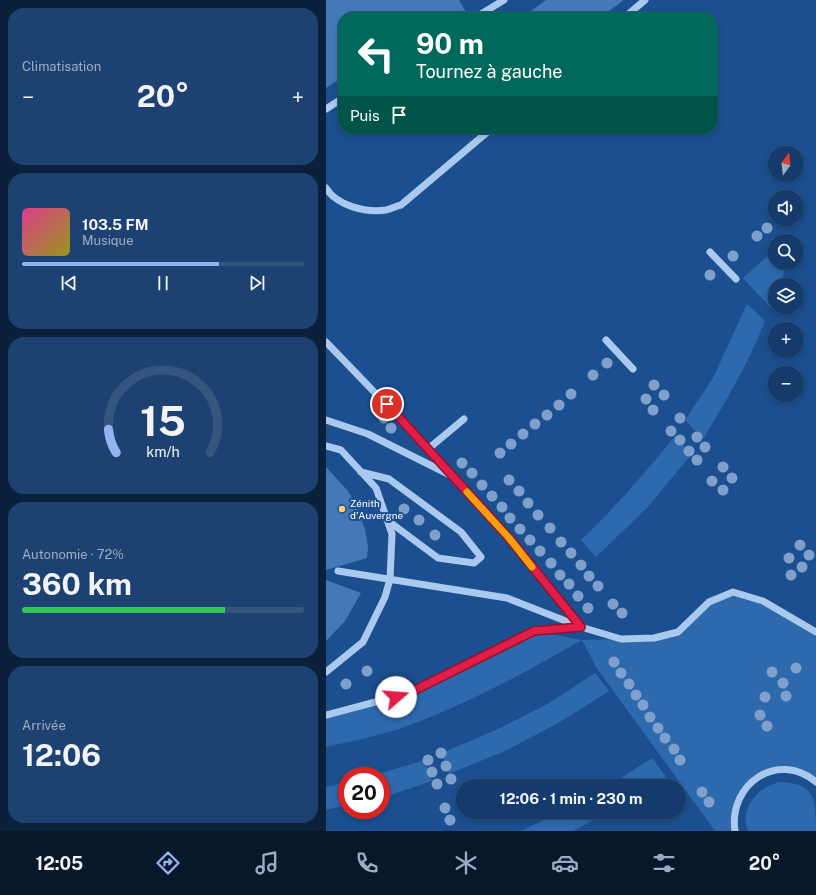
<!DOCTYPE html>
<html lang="fr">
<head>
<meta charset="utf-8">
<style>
	body { margin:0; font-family:"Public Sans",sans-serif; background:#1d4271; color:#f1f3f6; height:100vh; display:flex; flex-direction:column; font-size:15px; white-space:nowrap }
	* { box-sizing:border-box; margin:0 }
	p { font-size:13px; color:#9dadc1 }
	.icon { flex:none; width:22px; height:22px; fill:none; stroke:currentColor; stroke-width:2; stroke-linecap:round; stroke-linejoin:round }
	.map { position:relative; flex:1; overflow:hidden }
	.sheet { display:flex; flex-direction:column; gap:8px; padding:8px; background:#0b203b; width:326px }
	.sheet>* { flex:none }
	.hud { position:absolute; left:12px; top:12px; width:380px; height:122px; border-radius:16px; box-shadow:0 2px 6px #0003,0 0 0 1px #33557e; background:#00695c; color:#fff; overflow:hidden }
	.needle { width:26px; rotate:15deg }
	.controls { position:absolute; left:442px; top:146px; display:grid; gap:8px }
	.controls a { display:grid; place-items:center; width:36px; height:36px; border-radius:50%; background:#143b6b; box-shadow:0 2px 6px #0003,0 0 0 1px #33557e; font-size:20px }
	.speed { position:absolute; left:12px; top:767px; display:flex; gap:8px; font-size:20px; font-weight:700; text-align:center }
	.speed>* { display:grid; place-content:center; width:52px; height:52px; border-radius:50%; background:#143b6b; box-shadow:0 2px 6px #0003,0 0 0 1px #33557e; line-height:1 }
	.speed .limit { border:6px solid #d22; background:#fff; color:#111 }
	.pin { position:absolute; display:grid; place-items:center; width:34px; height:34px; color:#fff; margin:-17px; border:2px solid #fff; border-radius:50%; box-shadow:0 1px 4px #0007 }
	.me { position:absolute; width:44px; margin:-22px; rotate:72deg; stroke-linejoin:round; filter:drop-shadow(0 0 3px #0008) }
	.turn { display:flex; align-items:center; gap:14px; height:84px; padding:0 12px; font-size:18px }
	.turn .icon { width:52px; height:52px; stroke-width:2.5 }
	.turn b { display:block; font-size:28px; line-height:34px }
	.then { display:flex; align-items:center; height:38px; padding:0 12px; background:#0003; gap:8px; font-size:15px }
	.big { font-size:30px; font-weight:700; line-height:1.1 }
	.sheet .card { flex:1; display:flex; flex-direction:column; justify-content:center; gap:6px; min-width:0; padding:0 14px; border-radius:16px; background:#1d4271 }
	.sheet .dial { align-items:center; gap:0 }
	.dial svg { height:104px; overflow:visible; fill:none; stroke:#33557e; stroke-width:7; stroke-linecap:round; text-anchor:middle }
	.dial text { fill:#f1f3f6; stroke:none }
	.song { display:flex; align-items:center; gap:12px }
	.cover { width:48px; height:48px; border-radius:6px; background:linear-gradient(135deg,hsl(330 70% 55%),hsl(60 70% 35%)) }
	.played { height:4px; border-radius:2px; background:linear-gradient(90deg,#95b2f1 70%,#33557e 70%) }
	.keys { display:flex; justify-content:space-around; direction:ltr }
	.heat { display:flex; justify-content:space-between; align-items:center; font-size:22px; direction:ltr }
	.charge { height:6px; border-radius:3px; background:linear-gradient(90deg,#34c759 72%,#33557e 0) }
	.trip { position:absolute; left:130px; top:779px; width:230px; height:40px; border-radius:20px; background:#143b6b; box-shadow:0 2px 6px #0003,0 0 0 1px #33557e; font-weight:700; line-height:40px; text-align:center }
	.menu { display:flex; height:64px; justify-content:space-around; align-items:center; background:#08182b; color:#9dadc1 }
	.menu .icon { width:28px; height:28px }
	.menu .active { color:#95b2f1 }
	.menu b { font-size:18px; color:#f1f3f6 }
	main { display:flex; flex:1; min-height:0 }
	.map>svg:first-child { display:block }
	.green { fill:#2e69ad }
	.building { fill:#4478b7 }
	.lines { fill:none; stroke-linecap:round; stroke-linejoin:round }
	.minor { stroke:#a9c9ee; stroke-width:7 }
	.tree { fill:#7ea0ca }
	.route-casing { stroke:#92132f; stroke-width:10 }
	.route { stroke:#e11d48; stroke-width:7 }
	.slow { stroke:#f59e0b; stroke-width:7 }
	.poi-dot { fill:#ffd166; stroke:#1b4f8f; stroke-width:1.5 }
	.labels { text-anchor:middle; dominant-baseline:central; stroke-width:4; stroke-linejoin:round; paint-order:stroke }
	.poi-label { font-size:10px; fill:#fff; stroke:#1b4f8f; text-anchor:start }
</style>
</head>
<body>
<main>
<section class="sheet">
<div class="card"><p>Climatisation</p>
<div class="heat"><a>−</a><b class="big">20°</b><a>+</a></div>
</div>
<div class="card">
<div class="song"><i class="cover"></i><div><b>103.5 FM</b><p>Musique</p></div></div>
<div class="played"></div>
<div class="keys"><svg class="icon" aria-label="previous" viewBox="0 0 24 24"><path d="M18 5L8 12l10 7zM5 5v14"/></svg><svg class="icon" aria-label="pause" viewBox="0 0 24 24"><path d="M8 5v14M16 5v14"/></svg><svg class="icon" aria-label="next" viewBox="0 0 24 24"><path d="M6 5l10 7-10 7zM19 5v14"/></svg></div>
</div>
<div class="card dial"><svg viewBox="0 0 100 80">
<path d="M14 69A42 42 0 1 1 86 69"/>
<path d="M14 69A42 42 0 0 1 8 51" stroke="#95b2f1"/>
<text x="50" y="56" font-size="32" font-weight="700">15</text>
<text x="50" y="72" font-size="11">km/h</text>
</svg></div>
<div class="card"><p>Autonomie · 72%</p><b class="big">360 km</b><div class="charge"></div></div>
<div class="card"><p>Arrivée</p><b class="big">12:06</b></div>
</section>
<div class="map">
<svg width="490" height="831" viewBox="0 0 490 831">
	<rect width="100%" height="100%" fill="#1b4f8f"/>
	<path class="green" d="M449,249V263H461L454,285H449V299L445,308L417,278Z
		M421,304L439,321C423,363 400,401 377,439L359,420L387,378Z
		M349,436L365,455L322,507L270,557L255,540C290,507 319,473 349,436Z
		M407,592L437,601L490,632V782L467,770L435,775L412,798L409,831H389L270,667L256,640C204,670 152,698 97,720C66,733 33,740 0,747V715L83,693L209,631L256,640L328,638L352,632L383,602Z
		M269,673L283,691L234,722L179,751L123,774L116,753L172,729L223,703Z
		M326,758L340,777L325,786H282Z
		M99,760L106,781L55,798V776H46Z
		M21,782V805L0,810V787Z
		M453,782C490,783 490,799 490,831H422C413,807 432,788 453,782Z
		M234,812H283L247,831H195Z"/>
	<path class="building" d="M0,0H133L143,17H17V77L0,88Z
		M220,0H298L275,17H197Z
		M0,467L22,491L29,503L39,529L42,547L41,558L0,570Z
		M0,580L35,593L19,621L0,641Z"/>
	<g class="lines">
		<path class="minor" d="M150,17L178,0
			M299,17L319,0
			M0,109L17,98
			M0,188C11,206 40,213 60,210C65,209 70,206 75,205L165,129
			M384,252L410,279
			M280,340L307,369
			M0,342L81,426L123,473
			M0,420L42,434L126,476L183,538L255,627L209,631L83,693L0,715
			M0,446L15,450L50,488L66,534L64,579L59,597L37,642L0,672
			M102,449L138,419
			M35,472L63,479L135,532L155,557L148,563L112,558L61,520
			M12,571L181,598L255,627L295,639L328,638L352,632L383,602L407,592L437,601L490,632
			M409,831C402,784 452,750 490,782"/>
	</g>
	<g class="tree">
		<circle cx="441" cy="228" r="5.5"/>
		<circle cx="431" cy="236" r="5.5"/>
		<circle cx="407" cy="256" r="5.5"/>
		<circle cx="384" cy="275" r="5.5"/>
		<circle cx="281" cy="363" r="5.5"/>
		<circle cx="267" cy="375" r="5.5"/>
		<circle cx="328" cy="385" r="5.5"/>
		<circle cx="245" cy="394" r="5.5"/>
		<circle cx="338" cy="395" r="5.5"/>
		<circle cx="320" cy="399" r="5.5"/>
		<circle cx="233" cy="405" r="5.5"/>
		<circle cx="50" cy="409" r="5.5"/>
		<circle cx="327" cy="410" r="5.5"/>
		<circle cx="221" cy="415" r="5.5"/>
		<circle cx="58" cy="418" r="5.5"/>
		<circle cx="354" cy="418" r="5.5"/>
		<circle cx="209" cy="424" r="5.5"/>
		<circle cx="65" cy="428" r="5.5"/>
		<circle cx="345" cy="431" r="5.5"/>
		<circle cx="197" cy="434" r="5.5"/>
		<circle cx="371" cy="437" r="5.5"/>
		<circle cx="354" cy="440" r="5.5"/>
		<circle cx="185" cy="444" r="5.5"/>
		<circle cx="379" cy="447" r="5.5"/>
		<circle cx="363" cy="451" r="5.5"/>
		<circle cx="174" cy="453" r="5.5"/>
		<circle cx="371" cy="460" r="5.5"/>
		<circle cx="136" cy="463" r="5.5"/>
		<circle cx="397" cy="467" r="5.5"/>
		<circle cx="146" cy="473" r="5.5"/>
		<circle cx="406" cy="478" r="5.5"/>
		<circle cx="183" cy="480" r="5.5"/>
		<circle cx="386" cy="481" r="5.5"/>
		<circle cx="156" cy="485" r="5.5"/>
		<circle cx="397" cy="490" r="5.5"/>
		<circle cx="193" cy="491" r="5.5"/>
		<circle cx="166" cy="496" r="5.5"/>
		<circle cx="202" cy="503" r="5.5"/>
		<circle cx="176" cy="507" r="5.5"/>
		<circle cx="78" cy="509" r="5.5"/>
		<circle cx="212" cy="515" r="5.5"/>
		<circle cx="184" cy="518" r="5.5"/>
		<circle cx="93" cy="520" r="5.5"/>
		<circle cx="224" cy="528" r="5.5"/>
		<circle cx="194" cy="529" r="5.5"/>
		<circle cx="109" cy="535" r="5.5"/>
		<circle cx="204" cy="540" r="5.5"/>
		<circle cx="235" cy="542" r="5.5"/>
		<circle cx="474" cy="545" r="5.5"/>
		<circle cx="214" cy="551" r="5.5"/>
		<circle cx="245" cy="553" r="5.5"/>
		<circle cx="483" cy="555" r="5.5"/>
		<circle cx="463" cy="558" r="5.5"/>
		<circle cx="225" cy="563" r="5.5"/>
		<circle cx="255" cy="565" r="5.5"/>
		<circle cx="476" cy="567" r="5.5"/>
		<circle cx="234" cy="575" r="5.5"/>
		<circle cx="465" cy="575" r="5.5"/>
		<circle cx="263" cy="576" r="5.5"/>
		<circle cx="243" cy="584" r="5.5"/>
		<circle cx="272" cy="586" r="5.5"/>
		<circle cx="252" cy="596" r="5.5"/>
		<circle cx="287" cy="604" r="5.5"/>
		<circle cx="262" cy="608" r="5.5"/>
		<circle cx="296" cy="613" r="5.5"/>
		<circle cx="288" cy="662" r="5.5"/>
		<circle cx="470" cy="668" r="5.5"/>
		<circle cx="41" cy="671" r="5.5"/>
		<circle cx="446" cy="672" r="5.5"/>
		<circle cx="295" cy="673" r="5.5"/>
		<circle cx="457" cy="683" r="5.5"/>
		<circle cx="20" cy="684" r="5.5"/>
		<circle cx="303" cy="684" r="5.5"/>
		<circle cx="310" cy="695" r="5.5"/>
		<circle cx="460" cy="696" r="5.5"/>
		<circle cx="439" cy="697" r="5.5"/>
		<circle cx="317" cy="705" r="5.5"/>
		<circle cx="434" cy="715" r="5.5"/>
		<circle cx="324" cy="717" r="5.5"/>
		<circle cx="441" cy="726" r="5.5"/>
		<circle cx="332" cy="728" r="5.5"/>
		<circle cx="339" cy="738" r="5.5"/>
		<circle cx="348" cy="749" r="5.5"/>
		<circle cx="115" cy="753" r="5.5"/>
		<circle cx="102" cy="760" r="5.5"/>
		<circle cx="354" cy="760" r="5.5"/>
		<circle cx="120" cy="766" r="5.5"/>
		<circle cx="106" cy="772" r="5.5"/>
		<circle cx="125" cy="779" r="5.5"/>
		<circle cx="111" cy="784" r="5.5"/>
		<circle cx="376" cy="792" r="5.5"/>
		<circle cx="383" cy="802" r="5.5"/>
		<circle cx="119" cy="808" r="5.5"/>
		<circle cx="124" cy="820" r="5.5"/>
	</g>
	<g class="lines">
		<g class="route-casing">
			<path id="route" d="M61,404L183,538L255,627L208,631L83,693L70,697"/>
		</g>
		<use href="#route" class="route"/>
		<path class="slow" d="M141,492L183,538L206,567"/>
	</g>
	<circle class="poi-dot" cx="16" cy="509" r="4"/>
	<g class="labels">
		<g class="poi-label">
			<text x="24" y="503">Zénith<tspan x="24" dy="12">d'Auvergne</tspan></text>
		</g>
	</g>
</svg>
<div class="controls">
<a><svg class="needle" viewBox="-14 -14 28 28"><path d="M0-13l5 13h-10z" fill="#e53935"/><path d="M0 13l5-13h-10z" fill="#9dadc1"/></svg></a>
<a><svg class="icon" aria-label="sound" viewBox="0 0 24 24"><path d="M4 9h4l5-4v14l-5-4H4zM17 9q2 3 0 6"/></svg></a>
<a><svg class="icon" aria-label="search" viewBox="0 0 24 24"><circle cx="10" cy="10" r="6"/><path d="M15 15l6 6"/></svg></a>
<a><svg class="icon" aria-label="layers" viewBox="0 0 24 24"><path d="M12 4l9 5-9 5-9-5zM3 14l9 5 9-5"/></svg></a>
<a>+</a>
<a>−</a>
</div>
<div class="speed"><div class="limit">20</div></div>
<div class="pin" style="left:61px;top:404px;background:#d93025"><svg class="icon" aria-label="arrive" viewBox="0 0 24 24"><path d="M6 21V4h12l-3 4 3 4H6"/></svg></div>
<svg class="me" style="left:70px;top:697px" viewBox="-20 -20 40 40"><circle r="19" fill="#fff"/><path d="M0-13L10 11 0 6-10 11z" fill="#e11d48"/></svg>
<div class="trip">12:06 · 1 min · 230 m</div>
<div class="hud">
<div class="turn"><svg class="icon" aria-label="left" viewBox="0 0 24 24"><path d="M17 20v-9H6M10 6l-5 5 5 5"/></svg><div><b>90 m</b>Tournez à gauche</div></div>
<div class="then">Puis<svg class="icon" aria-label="arrive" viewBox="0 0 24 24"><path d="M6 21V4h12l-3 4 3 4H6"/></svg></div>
</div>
</div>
</main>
<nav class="menu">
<b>12:05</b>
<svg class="icon active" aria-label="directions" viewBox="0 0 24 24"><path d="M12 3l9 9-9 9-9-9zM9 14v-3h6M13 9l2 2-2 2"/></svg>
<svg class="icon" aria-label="music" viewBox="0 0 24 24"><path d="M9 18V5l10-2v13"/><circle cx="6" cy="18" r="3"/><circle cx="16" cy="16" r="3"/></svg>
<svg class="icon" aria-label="phone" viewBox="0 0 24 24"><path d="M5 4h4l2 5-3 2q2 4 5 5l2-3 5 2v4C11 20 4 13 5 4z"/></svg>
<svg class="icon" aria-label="climate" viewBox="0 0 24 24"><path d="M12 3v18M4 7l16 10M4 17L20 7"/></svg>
<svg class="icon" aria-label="car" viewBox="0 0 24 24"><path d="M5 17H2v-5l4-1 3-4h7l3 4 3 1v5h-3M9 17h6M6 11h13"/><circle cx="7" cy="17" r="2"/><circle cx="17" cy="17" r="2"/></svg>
<svg class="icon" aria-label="filters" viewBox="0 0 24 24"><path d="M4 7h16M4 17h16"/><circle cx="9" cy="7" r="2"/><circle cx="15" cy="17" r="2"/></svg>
<b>20°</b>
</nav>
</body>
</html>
